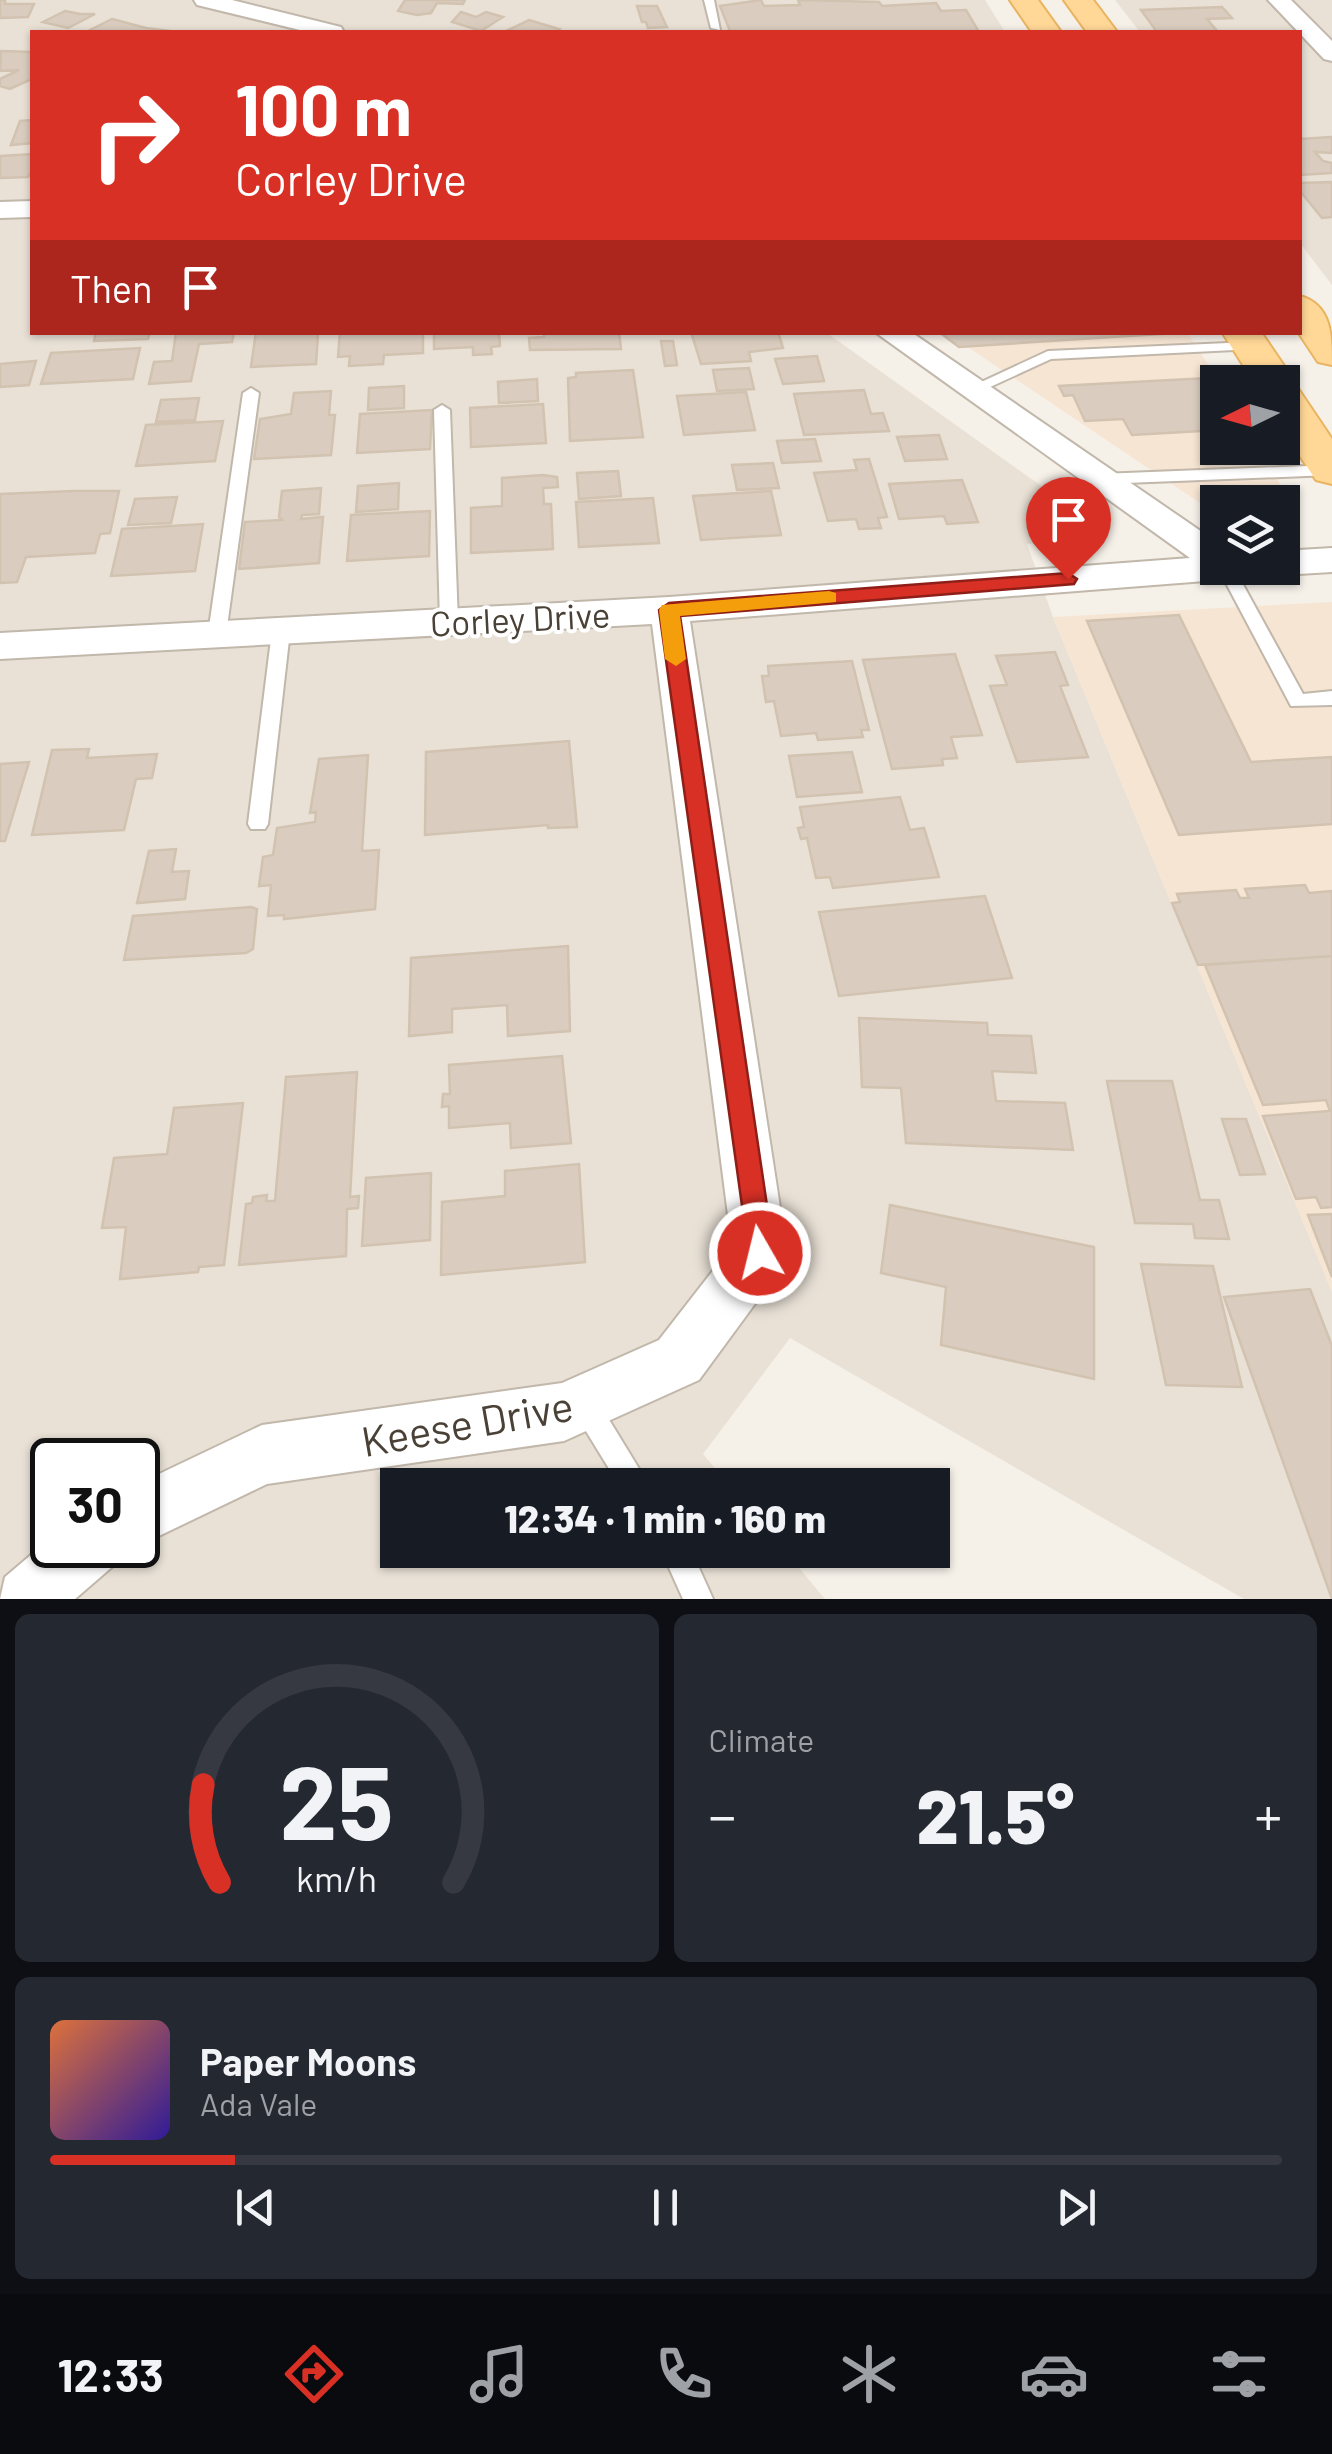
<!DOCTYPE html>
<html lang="en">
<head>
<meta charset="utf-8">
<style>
	body { margin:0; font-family:Barlow,sans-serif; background:#242831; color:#f1f3f6; height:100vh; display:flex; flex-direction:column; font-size:38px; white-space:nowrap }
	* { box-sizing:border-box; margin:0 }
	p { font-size:32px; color:#9ea1a6 }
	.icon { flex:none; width:55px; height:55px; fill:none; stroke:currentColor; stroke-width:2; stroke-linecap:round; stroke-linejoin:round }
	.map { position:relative; height:1599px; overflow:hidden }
	.details { display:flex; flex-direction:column; gap:15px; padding:15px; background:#0d0f14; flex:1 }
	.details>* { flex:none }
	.guide { position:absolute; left:30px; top:30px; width:1272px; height:305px; border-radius:0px; box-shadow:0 2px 8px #0004; background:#d93025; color:#fff; overflow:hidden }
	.needle { width:65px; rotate:265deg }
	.fabs { position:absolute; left:1200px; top:365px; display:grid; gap:20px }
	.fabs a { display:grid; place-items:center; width:100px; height:100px; border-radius:0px; background:#171b24; box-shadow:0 2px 8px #0004; font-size:50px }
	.speed { position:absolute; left:30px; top:1438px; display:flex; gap:20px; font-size:50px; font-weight:700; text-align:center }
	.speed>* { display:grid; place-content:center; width:130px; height:130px; border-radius:50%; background:#171b24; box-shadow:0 2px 8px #0004; line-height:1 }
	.speed .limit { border:5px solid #111; border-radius:15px; background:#fff; color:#111 }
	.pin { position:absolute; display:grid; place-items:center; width:85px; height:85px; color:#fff; margin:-102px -42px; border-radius:50% 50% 50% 0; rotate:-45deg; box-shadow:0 0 10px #0007 }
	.pin .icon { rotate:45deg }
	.me { position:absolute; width:110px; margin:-55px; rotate:352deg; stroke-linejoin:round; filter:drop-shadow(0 0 8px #0008) }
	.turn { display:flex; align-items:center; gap:35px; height:210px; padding:0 40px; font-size:45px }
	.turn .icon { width:130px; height:130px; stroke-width:2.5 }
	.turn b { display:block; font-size:70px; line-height:85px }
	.then { display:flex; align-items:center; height:95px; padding:0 40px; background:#0003; gap:20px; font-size:38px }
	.big { font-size:75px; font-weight:800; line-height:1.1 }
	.details .widget { flex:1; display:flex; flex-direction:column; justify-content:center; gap:15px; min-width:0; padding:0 35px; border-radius:15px; background:#242831 }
	.details .dial { align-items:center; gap:0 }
	.dial svg { height:260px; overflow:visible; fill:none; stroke:#363941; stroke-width:7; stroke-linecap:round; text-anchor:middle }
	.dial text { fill:#f1f3f6; stroke:none }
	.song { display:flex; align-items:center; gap:30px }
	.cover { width:120px; height:120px; border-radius:15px; background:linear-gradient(135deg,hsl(20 70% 55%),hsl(250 70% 35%)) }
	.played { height:10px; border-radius:5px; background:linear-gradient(90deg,#d93025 15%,#363941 15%) }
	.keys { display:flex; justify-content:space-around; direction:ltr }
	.heat { display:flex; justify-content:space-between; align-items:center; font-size:55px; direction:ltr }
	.details .tiles { flex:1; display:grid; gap:15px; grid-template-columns:1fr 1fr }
	.widget:last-child { grid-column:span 2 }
	.trip { position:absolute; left:380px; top:1468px; width:570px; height:100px; border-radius:0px; background:#171b24; box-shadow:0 2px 8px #0004; font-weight:800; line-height:100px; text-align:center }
	.menu { display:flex; height:160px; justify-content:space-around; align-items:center; background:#090b0e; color:#9ea1a6 }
	.menu .icon { width:70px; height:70px }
	.menu .active { color:#d93025 }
	.menu b { font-size:45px; color:#f1f3f6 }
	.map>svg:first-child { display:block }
	.residential { fill:#e9e1d6; fill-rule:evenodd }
	.commercial { fill:#f7e5d3 }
	.building { fill:#dacdc0; stroke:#d2c2b0; stroke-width:2.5 }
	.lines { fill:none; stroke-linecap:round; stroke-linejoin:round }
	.service-casing { stroke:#c1b7aa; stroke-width:4 }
	.minor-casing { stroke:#c1b7aa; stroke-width:4 }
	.primary-casing { stroke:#e9b462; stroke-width:4 }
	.service { fill:#fff; fill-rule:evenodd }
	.minor { fill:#fff; fill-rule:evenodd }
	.primary { fill:#ffd897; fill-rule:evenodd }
	.route { fill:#d93025; stroke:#8d1f18; stroke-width:2.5 }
	.slow { fill:#f59e0b }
	.labels { text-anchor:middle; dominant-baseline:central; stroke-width:8; stroke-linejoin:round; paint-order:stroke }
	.street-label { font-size:35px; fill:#494036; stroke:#fff }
	.near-street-label { font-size:42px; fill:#494036; stroke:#fff }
</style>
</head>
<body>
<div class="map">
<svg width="1332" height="1599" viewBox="0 0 1332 1599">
	<rect width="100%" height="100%" fill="#f5f0e8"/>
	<path class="residential" d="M0,0H985L1005,32H32V332L827,333L1079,513L1084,523L1081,532L1065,540L1027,544L1053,617L1332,1292V1599H1244L790,1338L703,1454L729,1485H398V1550H784L825,1599H0ZM52,1460H138V1545H52Z
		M1115,0H1332V285L1300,243V32H1140Z"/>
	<path class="commercial" d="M947,333H1188L1219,382L1218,448H1258L1297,512L1283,521L1282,502H1218L1215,513Z
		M1332,602V1292L1053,617Z"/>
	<path class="building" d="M0,0H5V4H34L28,17L0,18Z
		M405,0H465L463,4L437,3L431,13L417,15L398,11Z
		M761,0L764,6L800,5L798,0L879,2L882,6L936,3L941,11L966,10L979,32H727L730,31L720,6Z
		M637,6H657L667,27L648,28L646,22H642Z
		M1222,7L1232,18L1207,19L1218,32H1157L1141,10Z
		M65,11L80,14H95L68,28L43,22Z
		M461,12L476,17L486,12L503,17L481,31L452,22Z
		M112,19L146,28L178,32H86Z
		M529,20L559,29L555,31L560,32H504Z
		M1,51L32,52V79L10,89L0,86V79L19,70L0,71Z
		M32,120V143L11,145L20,121Z
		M1332,137V153L1315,152L1323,161L1332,163V173L1300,175V139Z
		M32,154V172L28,177L0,178V156Z
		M1332,182V217L1322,218L1300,191V183Z
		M96,332H150L148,339L94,341Z
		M176,332H234L232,342L199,344L191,381L149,384L154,362L172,361Z
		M256,332H315L318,334L316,364L251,367Z
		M340,332H423V353L384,355L383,364L349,366L350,356L338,357Z
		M434,332H499L500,346L491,347L492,354L473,355V347L434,349Z
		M544,332H619L621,349L530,350L529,338L544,337Z
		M691,332H778L783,348L749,352L751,361L701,364Z
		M939,332H1175V333L959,347Z
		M661,341H673L677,365L665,366Z
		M140,348L133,379L41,384L51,353Z
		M817,356L824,381L783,384L775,359Z
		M36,361L29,385L0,387V364Z
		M749,368L754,389L717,391L713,370Z
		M633,370L643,437L570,441L568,378L576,377V373Z
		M1208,378L1218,394V430L1132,435L1123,419L1085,421L1073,395L1064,396L1059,386Z
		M537,379L538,401L499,403L498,382Z
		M404,386V408L368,410L369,388Z
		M864,390L871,414L883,413L889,431L804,435L794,394Z
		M331,391L329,415H335L331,455L254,459L260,419L291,414L294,393Z
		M746,392L755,430L684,435L677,396Z
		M199,398L195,420L156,422L161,400Z
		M543,404L546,443L471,447L470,408Z
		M432,410L430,449L357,453L360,414Z
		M223,421L215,461L136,466L146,425Z
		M939,435L947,459L905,461L897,437Z
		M815,439L821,461L782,463L777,441Z
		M869,459L887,517L878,518L881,528L859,529L856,519L828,521L814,473L857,470L854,460Z
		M773,463L779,488L737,490L732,465Z
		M618,471L621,496L579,499L577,473Z
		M543,475L557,477L558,487L543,488L544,504H551L553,549L471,553V508L502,506V478Z
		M962,480L978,522L947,524L944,516L899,519L889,484Z
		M399,483L398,509L356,512L358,486Z
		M321,488L319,514L302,515L301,519L323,517L319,563L239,569L245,522L282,520L279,517L282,491Z
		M74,491H119L110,533L100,534L95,553L26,557L17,582L0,583V494Z
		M771,491L781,535L701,540L693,496Z
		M177,497L171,523L128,525L135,499Z
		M653,498L659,543L579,547L576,502Z
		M430,511L429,556L347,561L351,515Z
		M203,524L195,571L111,576L122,529Z
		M1179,615L1251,762L1332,757V824L1179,835L1087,621Z
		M1055,652L1068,685L1060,686L1088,757L1017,762L990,686L1007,685L996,656Z
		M955,654L982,735L951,737L957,758L942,759L943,765L892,769L863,660Z
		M852,661L869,730H861L863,737L818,740L816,733L781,736L774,701L766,702L762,676H769L768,666Z
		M569,741L577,827L548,828V825L425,835L426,752Z
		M89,749L87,758L157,754L152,778L136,779L124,830L32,835L52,750Z
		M852,752L862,792L797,797L789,756Z
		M368,755L362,851L379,850L375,909L284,919V915L268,916L271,885L259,886L263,857L273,855L277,828L315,822L316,812L310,813L319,759Z
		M29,762L5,841H0V764Z
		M900,797L910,830L924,828L939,877L833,888L830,877L816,878L807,838L801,839L798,828L804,827L800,807Z
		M176,849L172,872L189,871L185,899L137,903L149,851Z
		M1305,885L1309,893L1332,891V956L1198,965L1172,903L1180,902L1177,894L1236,890L1240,898H1249L1245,889Z
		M985,896L1012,978L839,996L819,912Z
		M251,907L257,909L253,949L246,953L124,960L133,916Z
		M568,946L570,1031L508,1036L507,1005L452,1009V1032L409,1036L411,958Z
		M1332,956V1207L1321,1208L1316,1197L1296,1199L1263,1116L1330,1111L1326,1100L1263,1105L1205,965Z
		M859,1018L987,1023L988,1035L1031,1036L1036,1073L992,1071L996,1101L1065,1103L1073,1150L906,1143L901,1088L862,1087Z
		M562,1056L571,1143L511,1148L510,1123L449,1128V1106L442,1107L443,1094H450L449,1065Z
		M357,1072L350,1197L359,1196L358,1208L347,1209L346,1256L239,1265L246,1204L252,1203L253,1197L267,1195L266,1201H275L286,1077Z
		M1107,1081H1172L1200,1200H1219L1229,1239L1195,1238L1193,1224L1135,1223Z
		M243,1103L224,1265L199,1267L198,1272L120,1279L126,1227L102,1228L114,1158L167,1154L174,1108Z
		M1222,1119H1246L1265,1174L1240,1175Z
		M579,1164L585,1262L441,1275L442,1202L505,1196V1171Z
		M431,1173L430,1240L362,1246L366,1178Z
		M890,1205L1094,1247V1379L941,1345L946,1287L881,1273Z
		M1332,1214V1277L1308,1215Z
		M1141,1264L1213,1266L1242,1387L1166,1385Z
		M1310,1289L1332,1346V1599L1224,1297Z"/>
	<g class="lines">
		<g class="service-casing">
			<path id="service" d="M704,0H714L720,30L711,28Z
				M1250,342L1255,343V349L1051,359L977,393H967L964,390L1048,351Z
				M251,388L259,393L226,634L217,640L208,634L243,393Z
				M442,405L450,410L458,622L449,628L440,622L434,410Z
				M1332,465L1331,475L1100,484L1092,479L1100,474Z
				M1218,568H1234L1303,694L1332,691V705L1291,706Z
				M281,625L290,631L268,824L265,829H251L248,824L272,631Z
				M584,1391L594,1395L649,1485H619L570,1405L574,1395Z
				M661,1550H691L713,1599H683Z"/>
		</g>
		<g class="minor-casing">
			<path id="minor" d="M194,0H232L341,27L344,32H308L197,5Z
				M1268,0H1291L1332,41V61L1324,59Z
				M32,201V217L0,218V202Z
				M875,332H911L1218,543V568H1236L1231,576L1218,580L690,621L787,1253L779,1271L699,1380L564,1441L267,1484L138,1546L135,1545L138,1484L262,1425L562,1383L659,1340L732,1246L652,624L0,659V633L669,597L1190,558Z
				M1332,548V572L1282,575L1267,568H1282V551Z
				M52,1537V1545H121L112,1567L75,1599H0L5,1577Z"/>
		</g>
		<g class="primary-casing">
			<path id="primary" d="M1010,0H1038L1061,32H1032Z
				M1064,0H1093L1117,32H1087Z
				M1300,296C1332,305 1332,336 1332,365L1318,362L1298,332Z
				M1222,332H1261L1295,382L1292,386L1297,387L1332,439V484L1316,480L1282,429V382H1254Z"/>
		</g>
		<use href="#service" class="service"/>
		<use href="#minor" class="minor"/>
		<use href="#primary" class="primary"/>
	</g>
	<path class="route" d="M1068,573L1077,579L1074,584L680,616L774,1253L770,1263L760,1267L750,1263L659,610L669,603Z"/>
	<path class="slow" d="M829,591L836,593V602L680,616L686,659L676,666L665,659L659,610L662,605Z"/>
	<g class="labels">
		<g class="street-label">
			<text transform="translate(520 618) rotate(-3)">Corley Drive</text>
		</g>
		<g class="near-street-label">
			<text transform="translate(467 1422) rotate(-10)">Keese Drive</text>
		</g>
	</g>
</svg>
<div class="fabs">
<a><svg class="needle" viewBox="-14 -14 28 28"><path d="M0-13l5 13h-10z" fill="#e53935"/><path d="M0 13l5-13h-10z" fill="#9ea1a6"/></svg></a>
<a><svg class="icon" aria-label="layers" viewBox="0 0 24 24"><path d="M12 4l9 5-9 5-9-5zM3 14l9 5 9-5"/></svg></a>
</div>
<div class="speed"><div class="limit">30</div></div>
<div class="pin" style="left:1068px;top:579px;background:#d93025"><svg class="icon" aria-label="arrive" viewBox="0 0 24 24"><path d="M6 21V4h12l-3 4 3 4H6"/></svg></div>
<svg class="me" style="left:760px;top:1253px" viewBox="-20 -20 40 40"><circle r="17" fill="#d93025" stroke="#fff" stroke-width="3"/><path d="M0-11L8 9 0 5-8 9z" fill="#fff"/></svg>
<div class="trip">12:34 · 1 min · 160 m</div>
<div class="guide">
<div class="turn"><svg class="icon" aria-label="right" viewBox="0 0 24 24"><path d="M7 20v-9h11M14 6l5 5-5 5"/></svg><div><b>100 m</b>Corley Drive</div></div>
<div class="then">Then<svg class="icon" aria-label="arrive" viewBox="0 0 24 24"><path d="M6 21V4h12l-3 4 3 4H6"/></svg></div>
</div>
</div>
<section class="details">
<div class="tiles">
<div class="widget dial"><svg viewBox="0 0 100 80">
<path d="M14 69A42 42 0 1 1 86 69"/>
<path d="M14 69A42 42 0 0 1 9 39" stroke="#d93025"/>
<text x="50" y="56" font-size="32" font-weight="700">25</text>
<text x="50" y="72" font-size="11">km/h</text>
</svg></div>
<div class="widget"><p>Climate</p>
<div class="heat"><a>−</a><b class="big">21.5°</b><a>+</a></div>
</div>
<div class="widget">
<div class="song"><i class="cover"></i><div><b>Paper Moons</b><p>Ada Vale</p></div></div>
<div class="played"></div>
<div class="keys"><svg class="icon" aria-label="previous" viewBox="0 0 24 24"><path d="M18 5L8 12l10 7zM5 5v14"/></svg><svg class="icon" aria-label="pause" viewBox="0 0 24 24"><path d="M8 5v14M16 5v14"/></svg><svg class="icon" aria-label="next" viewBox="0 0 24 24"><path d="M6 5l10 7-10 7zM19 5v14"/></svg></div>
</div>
</div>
</section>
<nav class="menu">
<b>12:33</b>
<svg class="icon active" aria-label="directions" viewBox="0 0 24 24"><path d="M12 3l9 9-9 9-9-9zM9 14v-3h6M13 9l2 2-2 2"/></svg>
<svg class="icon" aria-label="music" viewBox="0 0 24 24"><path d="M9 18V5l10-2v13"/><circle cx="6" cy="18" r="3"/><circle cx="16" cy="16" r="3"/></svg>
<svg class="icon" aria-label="phone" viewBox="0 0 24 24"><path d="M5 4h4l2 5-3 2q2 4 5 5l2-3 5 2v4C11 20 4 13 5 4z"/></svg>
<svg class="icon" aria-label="climate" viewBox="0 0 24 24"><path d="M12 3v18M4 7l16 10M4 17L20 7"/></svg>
<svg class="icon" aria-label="car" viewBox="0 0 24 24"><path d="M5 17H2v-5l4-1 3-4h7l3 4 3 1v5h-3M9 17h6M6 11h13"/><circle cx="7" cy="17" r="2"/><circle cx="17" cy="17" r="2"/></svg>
<svg class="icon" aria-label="filters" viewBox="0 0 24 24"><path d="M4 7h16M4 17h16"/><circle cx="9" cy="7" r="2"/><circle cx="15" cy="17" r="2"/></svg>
</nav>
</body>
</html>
